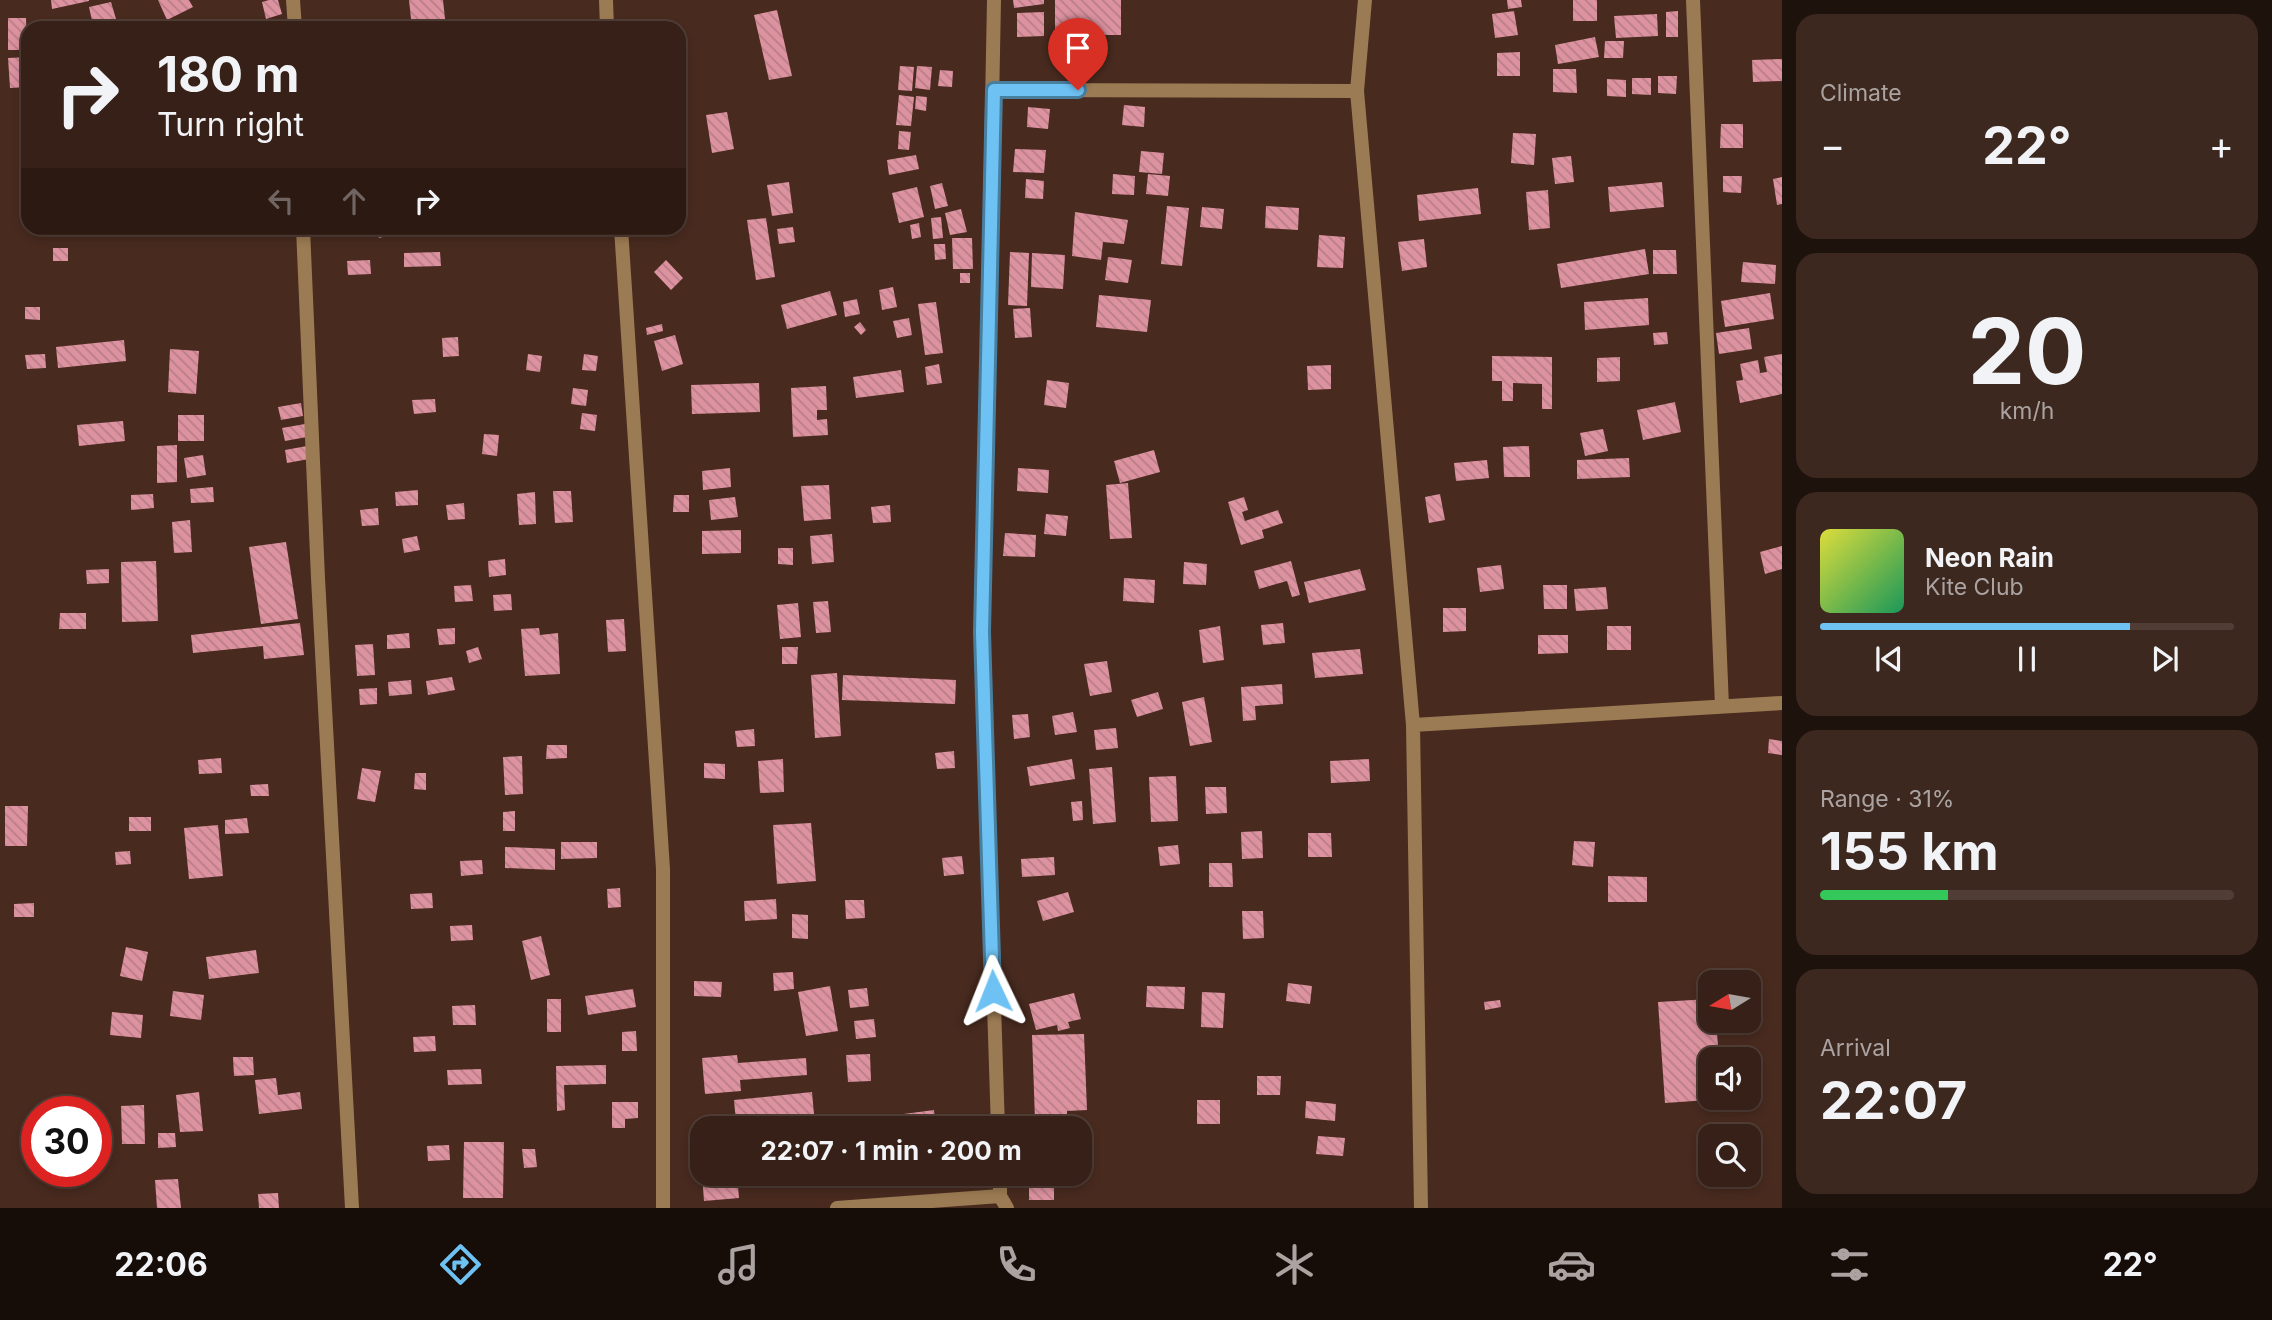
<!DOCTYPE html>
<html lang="en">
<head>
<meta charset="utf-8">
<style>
	body { margin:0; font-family:Inter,sans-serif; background:#3d2820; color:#f1f3f6; height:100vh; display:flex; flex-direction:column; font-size:26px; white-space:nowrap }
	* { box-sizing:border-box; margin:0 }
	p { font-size:23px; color:#aaa3a1 }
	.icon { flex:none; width:38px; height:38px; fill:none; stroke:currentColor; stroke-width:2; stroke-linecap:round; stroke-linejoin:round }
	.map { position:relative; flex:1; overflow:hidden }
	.panel { display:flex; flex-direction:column; gap:14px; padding:14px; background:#1e120d; width:490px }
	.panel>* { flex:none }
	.top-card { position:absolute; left:21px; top:21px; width:665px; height:214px; border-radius:21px; box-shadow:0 4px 10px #0003,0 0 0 2px #503e36; background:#362017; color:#f1f3f6; overflow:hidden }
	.needle { width:46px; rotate:259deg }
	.fabs { position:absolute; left:1698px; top:970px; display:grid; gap:14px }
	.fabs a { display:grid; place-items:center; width:63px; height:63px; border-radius:14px; background:#362017; box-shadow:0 4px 10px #0003,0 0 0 2px #503e36; font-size:35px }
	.speed { position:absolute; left:21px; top:1096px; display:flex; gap:14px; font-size:35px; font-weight:700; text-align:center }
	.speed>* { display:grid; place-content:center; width:91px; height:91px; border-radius:50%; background:#362017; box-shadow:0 4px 10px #0003,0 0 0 2px #503e36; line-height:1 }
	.speed .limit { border:10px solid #d22; background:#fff; color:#111 }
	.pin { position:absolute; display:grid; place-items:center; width:60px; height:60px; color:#fff; margin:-72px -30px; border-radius:50% 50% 50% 0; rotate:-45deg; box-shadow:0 0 7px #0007 }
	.pin .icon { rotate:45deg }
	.me { position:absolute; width:77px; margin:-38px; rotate:358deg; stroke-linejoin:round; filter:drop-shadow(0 0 5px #0008) }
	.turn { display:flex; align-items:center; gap:24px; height:147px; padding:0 21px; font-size:32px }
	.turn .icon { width:91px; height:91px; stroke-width:2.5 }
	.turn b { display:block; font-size:49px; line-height:60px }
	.lanes { display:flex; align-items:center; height:66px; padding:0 21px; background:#0003; justify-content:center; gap:35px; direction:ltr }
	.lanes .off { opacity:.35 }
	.big { font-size:52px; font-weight:700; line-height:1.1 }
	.panel .tile { flex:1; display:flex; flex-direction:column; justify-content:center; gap:10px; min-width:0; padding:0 24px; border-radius:21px; background:#3d2820 }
	.panel .dial { align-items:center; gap:0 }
	.dial b { font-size:91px; line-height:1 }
	.song { display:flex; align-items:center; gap:21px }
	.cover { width:84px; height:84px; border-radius:10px; background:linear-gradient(135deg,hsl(60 70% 55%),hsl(150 70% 35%)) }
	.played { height:7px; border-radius:4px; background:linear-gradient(90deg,#6ec2f3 75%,#503e36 75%) }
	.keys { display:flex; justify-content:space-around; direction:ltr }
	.heat { display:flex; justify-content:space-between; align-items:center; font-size:38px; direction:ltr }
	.charge { height:10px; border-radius:5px; background:linear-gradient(90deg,#34c759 31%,#503e36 0) }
	.trip { position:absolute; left:690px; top:1116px; width:402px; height:70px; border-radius:21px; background:#362017; box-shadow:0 4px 10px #0003,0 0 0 2px #503e36; font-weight:700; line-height:70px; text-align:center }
	.tab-bar { display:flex; height:112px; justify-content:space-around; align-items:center; background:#160d09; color:#aaa3a1 }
	.tab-bar .icon { width:49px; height:49px }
	.tab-bar .current { color:#6ec2f3 }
	.tab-bar b { font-size:32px; color:#f1f3f6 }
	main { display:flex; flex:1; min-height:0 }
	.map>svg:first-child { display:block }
	.building { fill:url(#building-back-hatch) }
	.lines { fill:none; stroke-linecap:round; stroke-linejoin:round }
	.street { stroke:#9b7b53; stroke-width:14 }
	.route-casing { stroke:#487e9e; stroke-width:18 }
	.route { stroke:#6ec2f3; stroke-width:12 }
</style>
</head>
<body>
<main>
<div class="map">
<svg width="1782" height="1208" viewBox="0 0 1782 1208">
	<defs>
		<pattern id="building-back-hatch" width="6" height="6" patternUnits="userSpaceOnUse" patternTransform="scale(1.75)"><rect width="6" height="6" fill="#dd92a0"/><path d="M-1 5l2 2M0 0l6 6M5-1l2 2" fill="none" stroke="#b87e88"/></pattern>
	</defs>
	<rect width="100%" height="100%" fill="#482a1f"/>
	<path class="building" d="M51,0H89V1L52,9Z
		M158,0H189L193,7L167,20Z
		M269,0H278L282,14L266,19L262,2Z
		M409,0H443L446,28H412Z
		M1013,0H1044V4L1014,8Z
		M1055,0H1121V35H1055Z
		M1507,0H1521L1522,7L1508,9Z
		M1573,0H1597V21H1573Z
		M111,2L116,19L93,25L89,7Z
		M777,10L792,76L769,80L754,15Z
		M1514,11L1518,35L1495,38L1492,14Z
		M1678,11V37H1666V12Z
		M1044,12V36L1017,37V13Z
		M1657,14L1658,36L1616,38L1614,16Z
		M8,18H26L27,50H8Z
		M1595,37L1599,57L1558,64L1555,45Z
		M1605,41H1624L1623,58H1604Z
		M1520,52V76H1497V53Z
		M28,57V87L10,88L8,58Z
		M1782,59V81L1753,82L1752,60Z
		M900,66L914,67L912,91L898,90Z
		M917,66L932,67L930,90L915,88Z
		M1553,69H1576L1577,93L1553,92Z
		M940,70L953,71L952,87L938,86Z
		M1658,76H1677L1676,94L1658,93Z
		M1632,78H1651V95L1632,94Z
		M1607,79L1626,80V97L1607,96Z
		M899,95L914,97L911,126L896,125Z
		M916,96L927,97L926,111L915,109Z
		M1124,105L1145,107L1144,127L1122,125Z
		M1028,107L1050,109L1048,129L1027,127Z
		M727,112L734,149L712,153L706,115Z
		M1721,124H1743V148H1720Z
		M899,131L911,132L909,150L898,149Z
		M1513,133L1536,134L1534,165L1511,163Z
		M1015,149L1046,150L1044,173L1013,172Z
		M1141,151L1164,153L1162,174L1139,172Z
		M916,155L919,169L889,175L887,160Z
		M1571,156L1574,182L1555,184L1552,158Z
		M1113,174L1135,176L1134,195L1112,194Z
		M1148,174L1170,176L1168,196L1146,194Z
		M1723,176H1742L1741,193L1723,192Z
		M1782,177V204L1777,205L1773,179Z
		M1026,179L1044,181L1043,199L1025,198Z
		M789,182L793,213L772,216L767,185Z
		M1662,182L1664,207L1610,212L1608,187Z
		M942,183L948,206L935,209L930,186Z
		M917,187L924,217L899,223L892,193Z
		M1478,188L1481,214L1419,221L1417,195Z
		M1548,190L1550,228L1529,230L1526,192Z
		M1167,206L1189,208L1182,266L1161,264Z
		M1266,206L1299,208L1298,230L1265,228Z
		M1202,207L1224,209L1222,229L1200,227Z
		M961,209L967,232L950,235L945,213Z
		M1075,212L1128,220L1124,244L1103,242L1101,260L1072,256Z
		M941,217L943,238L933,239L931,218Z
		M766,218L775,277L756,280L747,220Z
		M919,223L921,237L912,239L910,225Z
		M793,227L795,242L779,244L777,229Z
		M165,228H232V229L166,236Z
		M376,228H397L398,233L379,238Z
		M1319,235L1345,237L1343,268L1317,267Z
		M952,238H972L973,269H953Z
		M1424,239L1427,267L1402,271L1398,242Z
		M934,244H945L946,259L935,260Z
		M53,248H68V261H53Z
		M1645,249L1649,274L1561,288L1557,264Z
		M1653,250H1676L1677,274H1653Z
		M440,252L441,266L404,267V253Z
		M1010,252L1029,253L1027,306L1008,305Z
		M1032,253L1065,255L1063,289L1031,287Z
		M1108,257L1132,260L1128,283L1105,280Z
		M370,260L371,274L348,275L347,261Z
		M666,260L683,278L671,290L654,272Z
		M1743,262L1776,265L1775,284L1741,282Z
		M960,273H970V283H960Z
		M893,287L897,307L882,310L879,290Z
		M830,291L837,315L787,329L781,305Z
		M1770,293L1774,319L1725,327L1721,301Z
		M1099,295L1151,300L1147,332L1096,327Z
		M1648,298L1649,325L1585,330L1584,302Z
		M857,299L860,314L845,317L843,302Z
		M936,302L943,353L925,355L918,304Z
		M25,307H40V320L25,319Z
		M1030,308L1032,337L1015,338L1013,309Z
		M909,318L912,335L897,338L893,321Z
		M860,322L866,330L861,335L854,327Z
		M662,324L663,331L647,335L646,328Z
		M1749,328L1752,349L1719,354L1716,333Z
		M1667,332L1668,344L1654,345L1653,333Z
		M675,335L683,364L662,371L654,341Z
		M458,337L459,356L443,357L442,338Z
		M124,340L126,361L58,368L56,347Z
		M170,349L199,351L196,394L168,392Z
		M45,354L46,368L27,369L25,355Z
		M528,354L542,356L540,372L526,370Z
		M584,354L598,356L596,371L582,370Z
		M1782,354V394L1740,403L1736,381L1743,380L1740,364L1758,360L1760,373L1767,372L1764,357Z
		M1492,356L1552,357V409H1542V384L1513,383V401H1502V381H1492Z
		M1620,357V381L1597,382V358Z
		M939,364L942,383L927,385L925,367Z
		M1331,365V389L1308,390L1307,366Z
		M901,370L904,392L856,398L853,377Z
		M1047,380L1069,383L1066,408L1044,405Z
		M759,383L760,412L692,414L691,385Z
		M826,386L827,410H817V420L827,419L828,435L793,437L791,388Z
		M573,388L588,390L586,406L571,404Z
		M435,399L436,412L414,414L412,400Z
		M1675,402L1681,432L1643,440L1637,410Z
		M301,403L303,416L281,420L278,407Z
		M582,413L597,415L595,431L580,429Z
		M178,415H204V441H178Z
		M123,421L125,441L79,446L77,425Z
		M305,424L307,437L285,441L282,428Z
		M1603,429L1608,451L1585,456L1580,433Z
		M484,434L499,435L497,456L482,454Z
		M177,445V482L157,483V446Z
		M307,446L309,459L287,463L285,450Z
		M1529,446L1530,477H1504L1503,447Z
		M1154,450L1160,472L1120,483L1114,461Z
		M203,455L206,475L187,478L184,458Z
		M1629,458L1630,477L1577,479V460Z
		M1487,460L1489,478L1456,481L1454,463Z
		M730,468L731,487L703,490L702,471Z
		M1018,468L1049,470L1048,493L1017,491Z
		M1128,483L1132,538L1110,539L1106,485Z
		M829,485L831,519L804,521L801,486Z
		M213,487L214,502L191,503L190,489Z
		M418,490V505L396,506L395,492Z
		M553,491H571L573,522L555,523Z
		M535,492L536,524L519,525L517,494Z
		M153,494L154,508L131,510V495Z
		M1440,494L1445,520L1429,523L1425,497Z
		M674,495H689V512H673Z
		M735,497L738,517L711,520L709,500Z
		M1244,497L1248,510L1242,512L1245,521L1278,510L1283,523L1262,530L1264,538L1241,545L1228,502Z
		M464,503L465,519L448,520L446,505Z
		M890,505L891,522L873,523L871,507Z
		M378,508L379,525L362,526L360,510Z
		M1046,514L1068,516L1066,536L1044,534Z
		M190,520L192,552L174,553L172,522Z
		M741,530V553L702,554V531Z
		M1005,533L1036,535L1035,557L1003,556Z
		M832,534L834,562L812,564L810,536Z
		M417,536L420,550L404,553L402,539Z
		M286,542L298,619L261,624L249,547Z
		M1782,546V569L1765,574L1760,552Z
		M778,548H793V565L778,564Z
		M505,559L506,575L489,577L488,561Z
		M156,561L158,621L122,622L121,562Z
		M1291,561L1300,595L1292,597L1287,581L1259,589L1254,571Z
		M1184,562L1207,564L1206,585L1183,584Z
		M1501,565L1504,589L1480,592L1477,568Z
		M109,569V583L87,584L86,570Z
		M1360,569L1366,590L1309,603L1304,582Z
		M1124,578L1155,580L1154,603L1123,601Z
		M471,585L473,601L455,602L454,586Z
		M1543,585H1567V609H1544Z
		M1606,587L1608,609L1576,611L1574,589Z
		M511,594L512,610L494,611L493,595Z
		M828,601L831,632L816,633L813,602Z
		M798,603L801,637L780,639L777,605Z
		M1443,608H1466V631L1443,632Z
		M60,613H86V629H59Z
		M624,619L626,651L608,652L606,620Z
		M300,623L304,655L264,659L263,646L193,653L191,635Z
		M1283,623L1285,643L1263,645L1261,625Z
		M1220,626L1224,660L1203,663L1199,630Z
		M1607,626H1631V650H1607Z
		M455,628V644L439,645L437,629Z
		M539,628L540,635L558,633L560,674L525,676L521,629Z
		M409,633L410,648L387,649V635Z
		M1538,635H1568V653L1538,654Z
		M373,644L375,675L357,676L355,645Z
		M478,647L482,659L469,663L466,651Z
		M782,647H798L797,664H782Z
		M1360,649L1363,674L1315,678L1312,653Z
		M1107,661L1112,692L1090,696L1084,664Z
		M837,673L841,736L815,738L811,675Z
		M843,675L956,680L955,704L842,700Z
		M452,677L455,690L428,695L426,681Z
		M411,680L412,694L389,696L388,682Z
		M1282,684L1283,704L1255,706L1256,720L1243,721L1241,687Z
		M377,688V704L360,705L359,689Z
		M1158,692L1163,709L1137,717L1131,700Z
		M1204,697L1212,742L1190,746L1182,702Z
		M1073,712L1077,732L1055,735L1052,716Z
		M1028,714L1030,737L1014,739L1012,715Z
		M1116,728L1118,748L1096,750L1094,730Z
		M754,729L755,746L737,747L735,731Z
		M1769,739L1782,741V755L1768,753Z
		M547,745H567V758L546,759Z
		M954,751L955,768L937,769L935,753Z
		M522,756L523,794L505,795L503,757Z
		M221,758L222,773L199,774L198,760Z
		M783,759L784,792L760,793L758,761Z
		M1072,759L1075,779L1030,786L1027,767Z
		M1369,759L1370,781L1331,783L1330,761Z
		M704,763L725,764V779L704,778Z
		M1112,767L1116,822L1093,824L1089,769Z
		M362,768L381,771L375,802L357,799Z
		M415,773H426V790L414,789Z
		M1176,776L1178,821L1151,822L1149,777Z
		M268,784L269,796H251L250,785Z
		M1205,787H1226L1227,813L1206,814Z
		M1082,801L1083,820L1073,821L1071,802Z
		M5,806H28L27,846H5Z
		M515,811V831H503V812Z
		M129,817H151V831H129Z
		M247,818L249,833L225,834V820Z
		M811,823L816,881L777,884L773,825Z
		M218,825L223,876L189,879L184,828Z
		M1262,831L1263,858L1242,859L1241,832Z
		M1308,833H1331L1332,857H1308Z
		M1574,841L1595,842L1593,867L1572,865Z
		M561,842H597V858L561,859Z
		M1178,845L1180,864L1160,866L1158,847Z
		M505,847L555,849V870L505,868Z
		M130,851L131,864L116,865L115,852Z
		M962,856L964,874L944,876L942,858Z
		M1054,857L1055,875L1022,877L1021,859Z
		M482,860L483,874L461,876L460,861Z
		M1209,863H1232L1233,887H1209Z
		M1608,876L1647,877V902H1608Z
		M620,888L621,907L608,908L607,889Z
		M1068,892L1074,912L1043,921L1037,901Z
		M432,893L433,908L411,909L410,894Z
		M776,899L777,919L745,921L744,901Z
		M845,900H864L865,918L846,919Z
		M34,903V917H14V904Z
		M1242,911H1263L1264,938L1243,939Z
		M792,914L808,915V939L792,938Z
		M472,925L473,940L451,941L450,926Z
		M541,936L550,975L531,980L522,941Z
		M126,947L148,952L142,981L120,976Z
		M256,950L259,973L209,979L206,957Z
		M793,972L794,989L774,991L773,973Z
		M694,981L722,982L721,997L694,996Z
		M1288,983L1312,986L1310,1004L1286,1001Z
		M830,986L838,1031L806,1036L798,992Z
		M1147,986L1185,987L1184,1009L1146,1007Z
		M867,988L869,1006L850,1008L848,990Z
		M633,989L636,1007L588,1015L585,996Z
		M173,991L204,995L201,1020L170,1016Z
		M1202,992L1225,993L1223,1028L1201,1027Z
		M1074,993L1081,1019L1068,1022L1070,1028L1058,1031L1057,1025L1036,1030L1029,1004Z
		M547,999H561V1032H547Z
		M1710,999V1020H1716L1719,1059H1710V1097L1723,1099L1665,1103L1658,1002Z
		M1500,1000L1501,1007L1485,1010L1484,1002Z
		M475,1005L476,1025H453L452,1006Z
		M112,1012L143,1015L141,1038L110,1035Z
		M874,1019L876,1037L856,1039L854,1021Z
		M636,1031L637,1051H622V1032Z
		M1084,1034L1087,1110L1067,1111V1119L1035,1120L1032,1035Z
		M435,1036L436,1051L414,1052L413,1037Z
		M870,1054L871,1081L848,1082L846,1055Z
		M737,1055L738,1063L806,1058L807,1075L740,1080L741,1091L705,1094L702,1058Z
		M233,1057H253L254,1075L234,1076Z
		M606,1065V1084L564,1085L565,1110L557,1111L556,1066Z
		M481,1069L482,1084L448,1085L447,1070Z
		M1257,1076H1281L1280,1095H1257Z
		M276,1078L278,1095L300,1092L302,1109L259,1114L255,1080Z
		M199,1092L203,1131L180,1132L176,1095Z
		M812,1092L814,1114L736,1122L734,1100Z
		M1197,1100H1220V1124H1197Z
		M1306,1101L1336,1104L1335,1121L1305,1118Z
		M612,1102H638V1118L625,1119V1128H612Z
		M144,1105L145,1144H122L121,1106Z
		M934,1110L936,1129H898L896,1115Z
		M158,1133H175L176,1147L158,1148Z
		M1318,1136L1345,1138L1343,1156L1316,1154Z
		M464,1142H504L503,1198H463Z
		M449,1145L450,1160L428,1161L427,1146Z
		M522,1149H535L537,1167L524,1168Z
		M702,1174H737L739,1198L704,1201Z
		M858,1174H887V1183L859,1186Z
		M1029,1174L1060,1175L1061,1187H1054V1200H1029Z
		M178,1179L181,1208H157L155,1180Z
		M278,1193L279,1208H259L258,1194Z"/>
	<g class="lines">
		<path class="street" d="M293,0L295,28
			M606,0L607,28
			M994,0L982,632L998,1129
			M1365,0L1357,91L1413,725L1421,1208
			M1693,0L1722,706
			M994,90L1357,91
			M303,228L318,578L352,1208
			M621,228L663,869V1208
			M1413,725L1782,703
			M1000,1174V1196L1007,1208
			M837,1208L1000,1196"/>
	</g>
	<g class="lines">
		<g class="route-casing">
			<path id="route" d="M993,991L982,632L994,90H1078"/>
		</g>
		<use href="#route" class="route"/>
	</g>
</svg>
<div class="fabs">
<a><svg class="needle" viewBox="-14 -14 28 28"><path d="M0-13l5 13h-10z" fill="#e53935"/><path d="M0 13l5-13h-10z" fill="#aaa3a1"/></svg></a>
<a><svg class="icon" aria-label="sound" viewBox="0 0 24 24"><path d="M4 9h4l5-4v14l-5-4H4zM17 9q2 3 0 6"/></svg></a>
<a><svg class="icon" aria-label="search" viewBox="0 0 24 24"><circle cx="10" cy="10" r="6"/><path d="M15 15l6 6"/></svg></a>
</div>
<div class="speed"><div class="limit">30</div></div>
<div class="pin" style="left:1078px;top:90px;background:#d93025"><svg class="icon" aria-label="arrive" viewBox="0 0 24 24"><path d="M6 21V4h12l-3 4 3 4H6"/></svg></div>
<svg class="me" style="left:993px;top:991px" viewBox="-20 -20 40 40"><path d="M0-17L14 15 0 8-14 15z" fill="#6ec2f3" stroke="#fff" stroke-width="4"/></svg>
<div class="trip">22:07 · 1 min · 200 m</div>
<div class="top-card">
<div class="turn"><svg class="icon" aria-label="right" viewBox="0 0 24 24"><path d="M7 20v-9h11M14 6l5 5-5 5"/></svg><div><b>180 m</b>Turn right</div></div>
<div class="lanes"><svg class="icon off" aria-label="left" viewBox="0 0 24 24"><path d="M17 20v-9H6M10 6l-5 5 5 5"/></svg><svg class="icon off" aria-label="ahead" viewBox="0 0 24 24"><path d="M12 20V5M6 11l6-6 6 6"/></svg><svg class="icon" aria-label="right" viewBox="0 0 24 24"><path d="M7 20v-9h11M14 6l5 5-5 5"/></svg></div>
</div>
</div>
<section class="panel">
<div class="tile"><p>Climate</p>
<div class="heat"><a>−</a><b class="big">22°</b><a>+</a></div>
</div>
<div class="tile dial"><b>20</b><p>km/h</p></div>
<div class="tile">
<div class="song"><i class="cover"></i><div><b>Neon Rain</b><p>Kite Club</p></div></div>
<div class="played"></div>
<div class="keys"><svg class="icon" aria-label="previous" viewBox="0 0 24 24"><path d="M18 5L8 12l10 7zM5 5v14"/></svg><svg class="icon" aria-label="pause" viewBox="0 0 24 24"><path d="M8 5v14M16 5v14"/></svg><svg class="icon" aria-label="next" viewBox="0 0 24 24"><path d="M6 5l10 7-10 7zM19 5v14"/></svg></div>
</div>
<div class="tile"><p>Range · 31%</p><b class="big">155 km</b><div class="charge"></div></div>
<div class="tile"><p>Arrival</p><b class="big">22:07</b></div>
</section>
</main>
<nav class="tab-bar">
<b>22:06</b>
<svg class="icon current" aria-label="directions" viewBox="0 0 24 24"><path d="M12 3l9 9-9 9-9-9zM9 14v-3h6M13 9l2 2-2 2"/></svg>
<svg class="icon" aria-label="music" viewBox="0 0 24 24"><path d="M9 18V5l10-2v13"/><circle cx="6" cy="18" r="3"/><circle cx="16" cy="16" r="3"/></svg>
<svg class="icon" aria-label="phone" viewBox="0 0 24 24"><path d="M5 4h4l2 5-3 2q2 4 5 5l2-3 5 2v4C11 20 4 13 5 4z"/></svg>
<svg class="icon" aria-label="climate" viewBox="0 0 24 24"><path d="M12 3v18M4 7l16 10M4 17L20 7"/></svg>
<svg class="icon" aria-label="car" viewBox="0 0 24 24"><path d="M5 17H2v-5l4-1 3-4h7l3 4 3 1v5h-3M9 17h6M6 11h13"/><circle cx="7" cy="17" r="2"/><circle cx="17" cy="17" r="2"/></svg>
<svg class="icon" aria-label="filters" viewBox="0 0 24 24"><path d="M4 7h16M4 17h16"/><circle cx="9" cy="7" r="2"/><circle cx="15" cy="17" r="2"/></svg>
<b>22°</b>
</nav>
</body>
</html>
